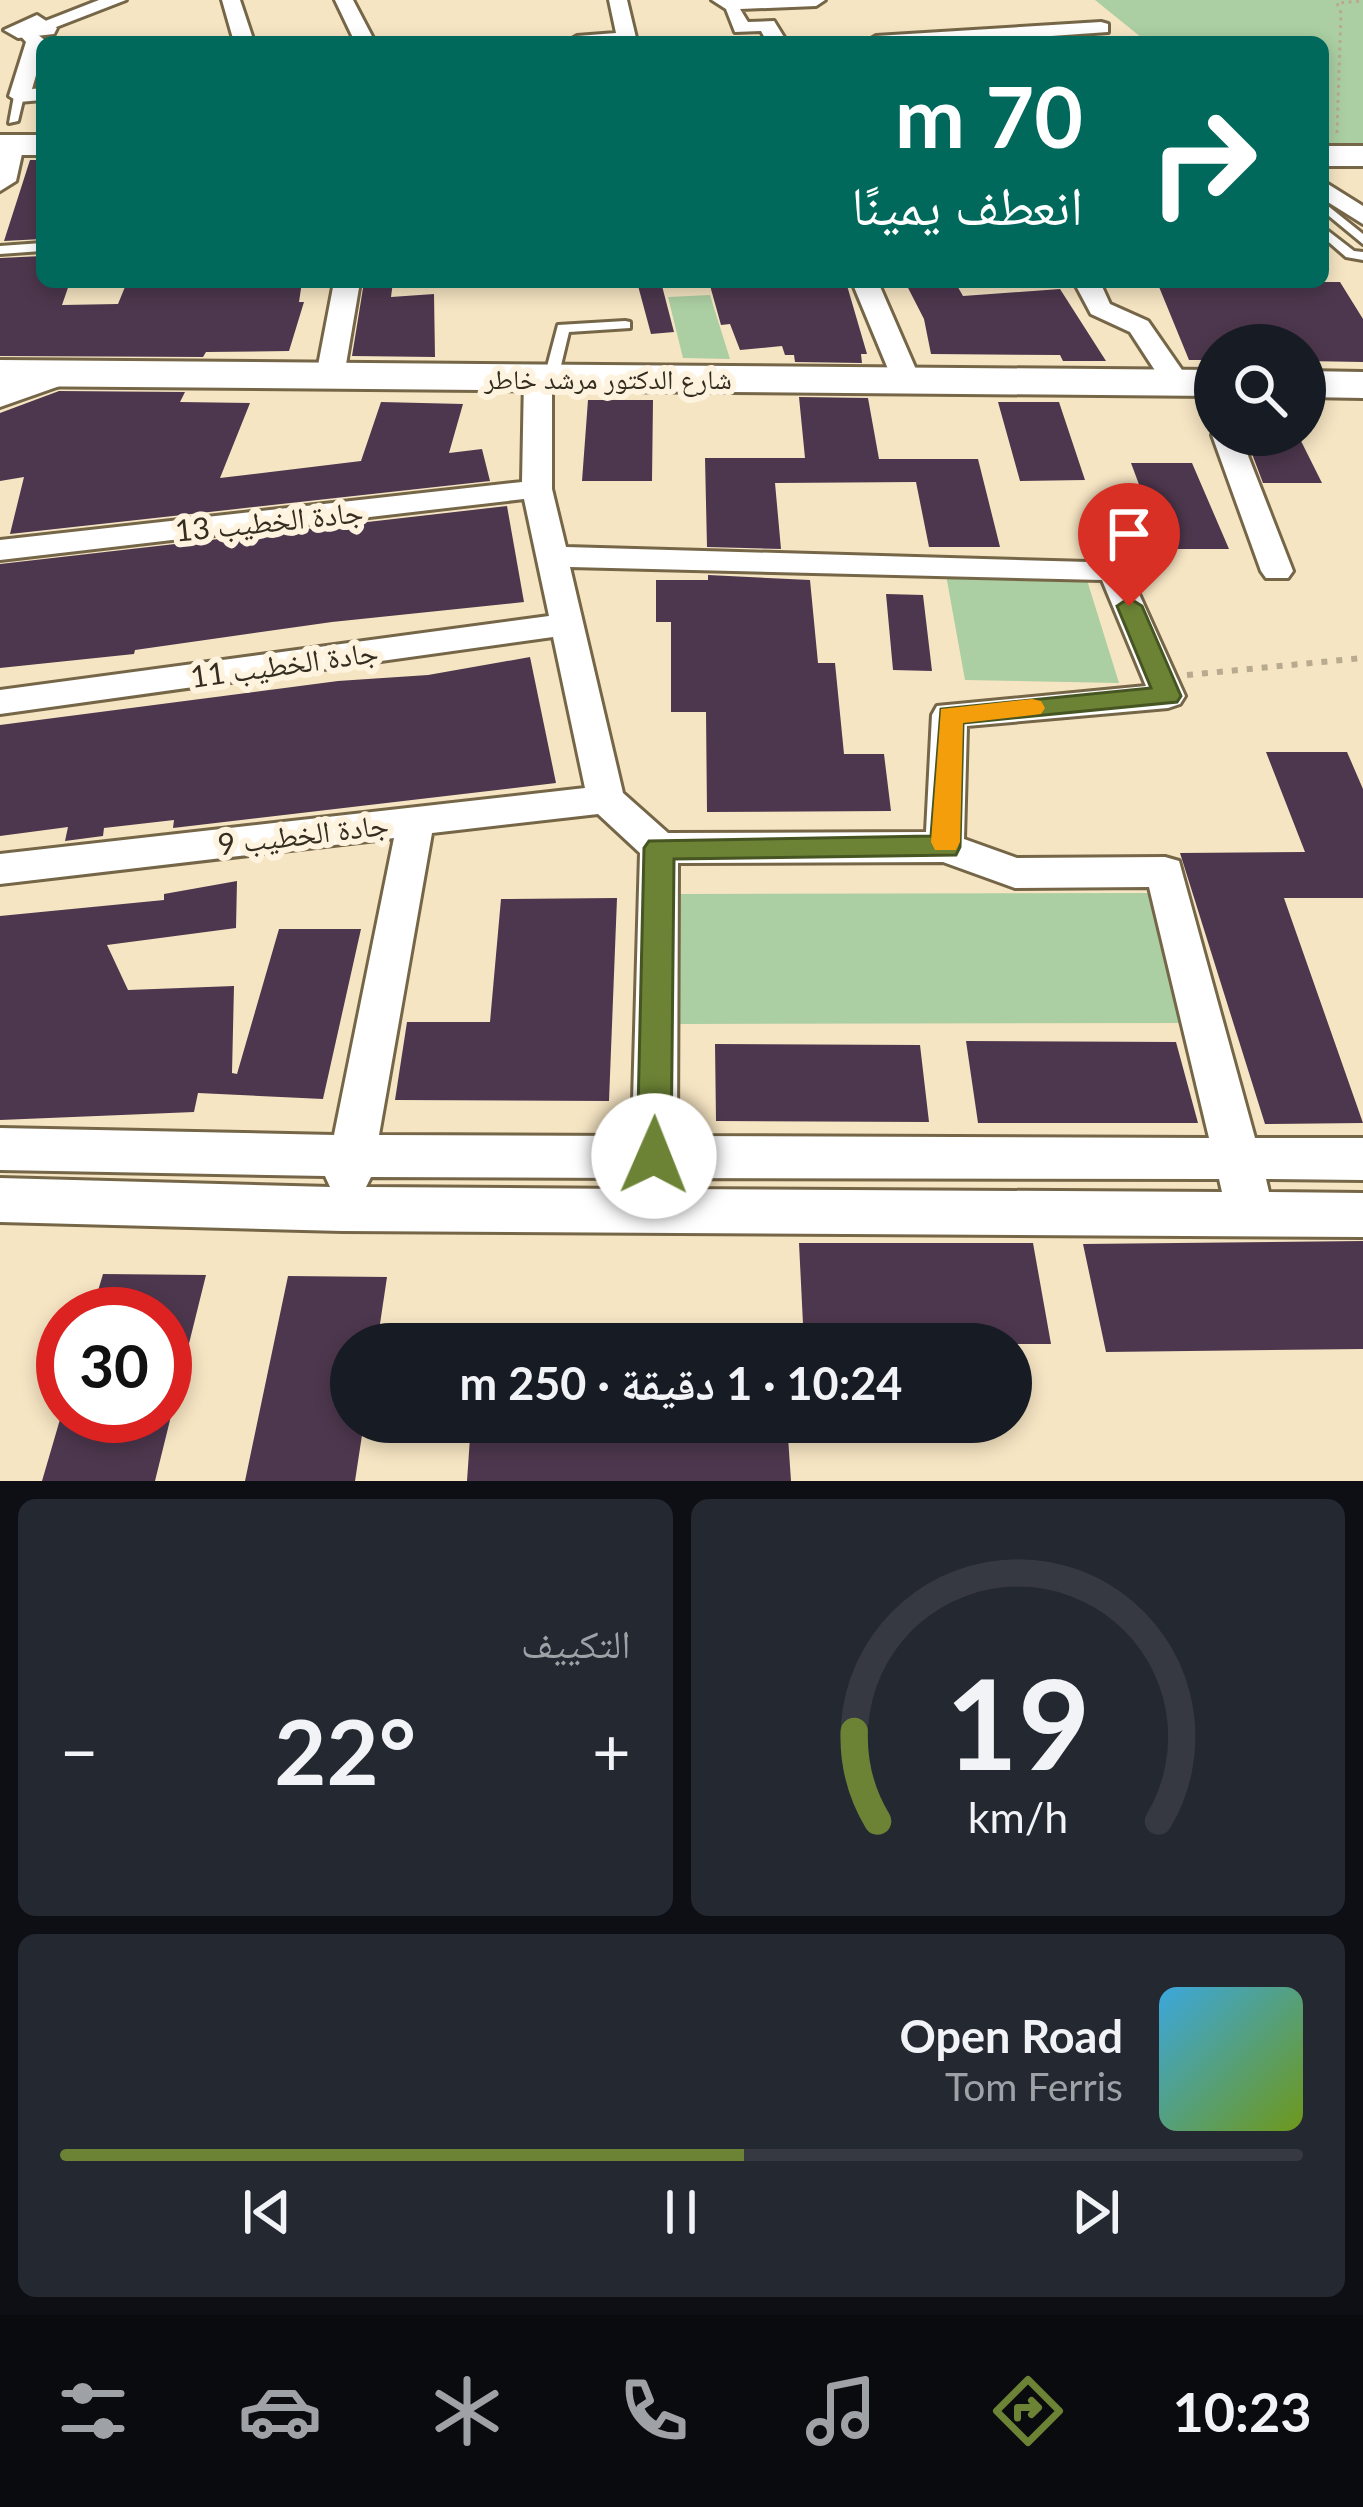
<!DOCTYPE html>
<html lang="ar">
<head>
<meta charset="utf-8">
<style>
	body { margin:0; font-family:Lato,"Noto Naskh Arabic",sans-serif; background:#242831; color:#f1f3f6; direction:rtl; height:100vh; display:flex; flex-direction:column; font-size:45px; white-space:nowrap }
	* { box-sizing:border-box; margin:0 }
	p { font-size:39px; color:#9ea1a6 }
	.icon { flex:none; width:66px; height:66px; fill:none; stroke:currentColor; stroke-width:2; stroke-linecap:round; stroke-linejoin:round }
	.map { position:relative; height:1481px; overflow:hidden; direction:ltr }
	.side { display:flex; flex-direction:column; gap:18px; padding:18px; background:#0d0f14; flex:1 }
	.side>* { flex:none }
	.top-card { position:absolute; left:36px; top:36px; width:1293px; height:252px; border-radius:18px; box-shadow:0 6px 18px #0003; direction:rtl; background:#00695c; color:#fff; overflow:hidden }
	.buttons { position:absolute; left:1194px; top:324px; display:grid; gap:24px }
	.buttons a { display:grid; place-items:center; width:132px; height:132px; border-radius:50%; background:#171b24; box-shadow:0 6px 18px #0003; font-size:60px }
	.speed { position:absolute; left:36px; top:1287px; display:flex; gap:24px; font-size:60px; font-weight:700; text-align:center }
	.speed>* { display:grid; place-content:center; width:156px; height:156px; border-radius:50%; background:#171b24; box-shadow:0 6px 18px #0003; line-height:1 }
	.speed .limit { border:18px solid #d22; background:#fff; color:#111 }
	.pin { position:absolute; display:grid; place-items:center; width:102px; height:102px; color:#fff; margin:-123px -51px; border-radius:50% 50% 50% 0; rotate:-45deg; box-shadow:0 0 12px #0007 }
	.pin .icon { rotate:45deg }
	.me { position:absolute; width:132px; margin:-66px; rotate:1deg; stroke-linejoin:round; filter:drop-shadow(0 0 9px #0008) }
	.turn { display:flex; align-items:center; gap:42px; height:252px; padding:0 48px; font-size:54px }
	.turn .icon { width:156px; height:156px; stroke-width:2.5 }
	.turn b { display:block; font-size:84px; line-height:102px }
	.big { font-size:90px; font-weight:700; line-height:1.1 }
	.side .tile { flex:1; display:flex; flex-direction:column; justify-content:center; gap:18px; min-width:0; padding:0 42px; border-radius:18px; background:#242831 }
	.side .dial { align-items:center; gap:0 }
	.dial svg { height:312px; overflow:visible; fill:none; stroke:#363941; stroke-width:7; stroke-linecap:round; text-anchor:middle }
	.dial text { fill:#f1f3f6; stroke:none }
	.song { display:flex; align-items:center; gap:36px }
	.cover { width:144px; height:144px; border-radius:18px; background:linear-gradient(135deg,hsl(200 70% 55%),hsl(80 70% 35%)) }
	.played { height:12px; border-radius:6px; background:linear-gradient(90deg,#6c8335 55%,#363941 55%) }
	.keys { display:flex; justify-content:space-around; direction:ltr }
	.heat { display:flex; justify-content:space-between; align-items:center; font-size:66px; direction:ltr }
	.side .tiles { flex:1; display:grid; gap:18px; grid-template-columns:1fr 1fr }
	.tile:last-child { grid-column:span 2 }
	.trip { position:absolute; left:330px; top:1323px; width:702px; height:120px; border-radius:60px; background:#171b24; box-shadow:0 6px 18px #0003; font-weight:700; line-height:120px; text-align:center; direction:rtl }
	.tab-bar { display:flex; height:192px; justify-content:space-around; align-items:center; background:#090b0e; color:#9ea1a6 }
	.tab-bar .icon { width:84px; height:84px }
	.tab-bar .current { color:#6c8335 }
	.tab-bar b { font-size:54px; color:#f1f3f6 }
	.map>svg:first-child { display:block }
	.green { fill:#abcea2 }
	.building { fill:#4d374e }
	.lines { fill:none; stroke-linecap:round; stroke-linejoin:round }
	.lane-casing { stroke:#756648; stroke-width:6 }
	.street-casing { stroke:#756648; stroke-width:6 }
	.secondary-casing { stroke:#756648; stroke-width:6 }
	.primary-casing { stroke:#756648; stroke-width:6 }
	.path-far1 { stroke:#b8aa8f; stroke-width:3; stroke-dasharray:3 4.5; stroke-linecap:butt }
	.path { stroke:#b8aa8f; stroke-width:6; stroke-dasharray:6 9; stroke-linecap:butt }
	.lane { fill:#fff; fill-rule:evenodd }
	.street { fill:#fff; fill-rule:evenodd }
	.secondary { fill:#fff; fill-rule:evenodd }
	.primary { fill:#fff; fill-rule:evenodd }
	.route { fill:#6c8335; stroke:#465522; stroke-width:3 }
	.slow { fill:#f59e0b }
	.labels { text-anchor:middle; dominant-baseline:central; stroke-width:12; stroke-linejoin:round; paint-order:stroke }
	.far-street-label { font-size:27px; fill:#342d20; stroke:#fdf3df }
	.street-label { font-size:30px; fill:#342d20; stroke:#fdf3df }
</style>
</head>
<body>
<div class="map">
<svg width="1363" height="1481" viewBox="0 0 1363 1481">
	<rect width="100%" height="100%" fill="#f6e5c3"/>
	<path class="green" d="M1095,0H1363V143L1323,144V42H1147Z
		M710,295L730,359L683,358L668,297Z
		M946,575L1086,577L1119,683L965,680Z
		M1162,893L1199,1023L680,1024V894Z"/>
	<path class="building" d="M30,160H42V239L4,241Z
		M42,256V282H70L62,305L118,304L127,282H302L299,302H304L289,351L206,352L203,357L0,356V258Z
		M364,282H393L391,297L434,294L435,357L352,356Z
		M637,282H661L674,332L651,334Z
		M709,282H846L867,354H861L862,363L795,362L794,355H785L782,346L740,350L730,324L721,325Z
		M905,282H955L963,296L1060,289L1106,361H1063L1060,355L931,354L924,319Z
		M1157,282H1340L1363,319V362L1305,361V345H1215V360H1189Z
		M59,391L185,392L180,402L250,403L220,478L361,461L381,402L463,404L449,453L482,449L490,481L10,534L24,477L0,481V413Z
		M799,397L868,398L879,459H978L1000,547H929L916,482L775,483L781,549L707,547L705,458H805Z
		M588,400H653L652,481H582Z
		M998,402H1059L1085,480L1020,481Z
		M1245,435H1298L1322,483H1263Z
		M1131,463H1192L1229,549H1163Z
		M507,506L524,602L332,622L135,650L134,654L0,668V564Z
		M708,575L810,580L818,663H835L844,754H884L891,811L707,812L706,712H671V622H656V580H708Z
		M886,594L923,595L932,671L893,670Z
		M530,657L556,783L173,828L174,820L104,828L103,836L65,841L68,827L0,836V725L338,681L428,675Z
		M1266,752H1347L1363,789V898H1284L1363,1123L1265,1124L1180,853L1305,852Z
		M237,881L236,928L107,945L128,990L234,986L232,1073L237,1074L279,929H361L323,1099L198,1093L194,1112L0,1120V916L164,900V894Z
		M617,898L609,1101L395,1100L407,1022H490L501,899Z
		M966,1041L1176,1042L1198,1123H978Z
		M715,1044L920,1045L929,1122L716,1121Z
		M1363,1241V1349L1106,1352L1083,1244Z
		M799,1243H1033L1051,1344H804Z
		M103,1274L206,1275L174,1404L165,1403V1314H91Z
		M288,1276L387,1277L377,1344H351V1422H364L355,1481H245Z
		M61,1416H171L155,1481H42Z
		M787,1422L791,1481H467L471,1423Z"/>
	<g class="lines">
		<g class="lane-casing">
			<path id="lane" d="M19,93L24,96L18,121L9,123L14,96Z
				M1323,202L1363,234V244L1323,211Z
				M1323,227L1354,251L1363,252V260L1346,257L1323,237Z
				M42,243V251L0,254V246Z
				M625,321L630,322V328L569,332L558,378L556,381H546L544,378L558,325Z"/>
		</g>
		<g class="street-casing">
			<path id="street" d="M99,0H126L51,29L35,25Z
				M222,0H240L254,42H234Z
				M335,0H353L375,42H355Z
				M609,0H627L637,42H567L577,36L616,33Z
				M712,0H825L816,6L740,9L748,22L774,21L787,42H767L761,31L735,32L726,9Z
				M1101,22L1108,24V32L969,42H866L876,36Z
				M28,27L46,41L32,89L42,88V100L19,102L9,96L26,42L18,33Z
				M1323,181L1363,206V224L1323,199Z
				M334,282H360L344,376L330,384L316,376Z
				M852,282H878L921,381L917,387H897L893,381Z
				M1074,282H1100L1110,304L1148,321L1191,383L1187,389H1167L1130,332L1091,314Z
				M538,370L552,378V489L566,547L1125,563L1185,696L1180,704L1168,708L967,726L964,839L1017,858L1165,857L1179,861L1255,1138H1363V1180L1266,1179L1269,1192L1363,1193V1237L342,1231L0,1222V1178L330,1187L325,1176L0,1170V1128L334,1135L394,838L0,884V854L585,788L553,637L0,714V690L549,616L524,499L0,560V540L522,482L524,378ZM570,567L1102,580L1146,686L937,706L932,715L926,832L668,833L623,793ZM598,814L640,853L632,1136L379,1135L432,833ZM943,862L1015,888L1149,887L1209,1138L677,1136L678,863ZM371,1177L630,1178V1189L366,1187ZM677,1178L1219,1179L1222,1192L677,1189Z
				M1206,375L1215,377V414L1205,412L1192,383Z
				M1215,430V435H1240L1293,571L1288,578H1266L1261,571L1212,435Z"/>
		</g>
		<g class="secondary-casing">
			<path id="secondary" d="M37,15L57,28L54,34L18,38L4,30Z
				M9,136L24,145L16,181L0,191V138Z
				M57,362L71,366L76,374L71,382L0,407V382Z"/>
		</g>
		<g class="primary-casing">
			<path id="primary" d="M0,135H42V155H0Z
				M1323,146H1363V166H1323Z
				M0,360L1215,370V396L0,386Z
				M1305,371L1363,372V398L1305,397Z"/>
		</g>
		<path class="path-far1" d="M1337,133L1341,13L1337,3L1363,1"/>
		<path class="path" d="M1187,675L1363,658"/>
		<use href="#lane" class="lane"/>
		<use href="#street" class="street"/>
		<use href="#secondary" class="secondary"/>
		<use href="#primary" class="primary"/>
	</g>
	<path class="route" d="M1129,598L1142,606L1181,696L1177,702L963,723L960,847L956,855L674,859L671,1156L666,1168L654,1172L642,1168L637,1156L644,848L649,841L931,836L941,709L1151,688L1117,606Z"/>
	<path class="slow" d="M1032,699L1041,701L1045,708L1041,714L963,723L960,842L956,850H935L931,842L941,709Z"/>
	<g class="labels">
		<g class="far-street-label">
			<text x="608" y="378">شارع الدكتور مرشد خاطر</text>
		</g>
		<g class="street-label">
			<text transform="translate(269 520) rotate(-6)">جادة الخطيب 13</text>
			<text transform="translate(284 663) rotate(-8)">جادة الخطيب 11</text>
			<text transform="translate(303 833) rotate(-7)">جادة الخطيب 9</text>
		</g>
	</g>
</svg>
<div class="buttons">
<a><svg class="icon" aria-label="search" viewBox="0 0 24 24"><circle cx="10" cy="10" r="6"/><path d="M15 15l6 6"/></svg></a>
</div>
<div class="speed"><div class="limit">30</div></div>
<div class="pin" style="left:1129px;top:606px;background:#d93025"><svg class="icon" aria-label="arrive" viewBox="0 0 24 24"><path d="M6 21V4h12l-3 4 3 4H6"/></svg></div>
<svg class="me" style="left:654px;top:1156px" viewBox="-20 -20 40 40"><circle r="19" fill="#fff"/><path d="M0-13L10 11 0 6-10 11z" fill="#6c8335"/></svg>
<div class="trip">10:24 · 1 دقيقة · 250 m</div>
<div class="top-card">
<div class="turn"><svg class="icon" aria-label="right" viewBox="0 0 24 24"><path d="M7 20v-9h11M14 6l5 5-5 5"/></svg><div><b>70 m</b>انعطف يمينًا</div></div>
</div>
</div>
<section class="side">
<div class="tiles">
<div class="tile dial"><svg viewBox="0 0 100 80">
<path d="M14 69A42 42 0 1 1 86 69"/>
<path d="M14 69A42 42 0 0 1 8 46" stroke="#6c8335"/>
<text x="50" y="56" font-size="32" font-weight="700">19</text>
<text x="50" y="72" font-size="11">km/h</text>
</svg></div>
<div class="tile"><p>التكييف</p>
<div class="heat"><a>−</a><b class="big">22°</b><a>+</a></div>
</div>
<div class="tile">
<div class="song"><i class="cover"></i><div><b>Open Road</b><p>Tom Ferris</p></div></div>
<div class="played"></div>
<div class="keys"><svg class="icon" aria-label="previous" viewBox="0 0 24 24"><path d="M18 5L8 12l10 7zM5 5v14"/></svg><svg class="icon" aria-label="pause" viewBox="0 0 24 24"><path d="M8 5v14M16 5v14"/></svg><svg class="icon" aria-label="next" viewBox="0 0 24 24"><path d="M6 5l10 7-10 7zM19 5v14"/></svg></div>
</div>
</div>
</section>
<nav class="tab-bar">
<b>10:23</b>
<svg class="icon current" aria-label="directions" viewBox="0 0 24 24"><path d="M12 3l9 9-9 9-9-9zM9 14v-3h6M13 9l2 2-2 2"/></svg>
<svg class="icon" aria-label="music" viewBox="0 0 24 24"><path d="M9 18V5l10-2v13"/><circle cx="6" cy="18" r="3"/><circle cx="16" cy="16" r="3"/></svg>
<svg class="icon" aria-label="phone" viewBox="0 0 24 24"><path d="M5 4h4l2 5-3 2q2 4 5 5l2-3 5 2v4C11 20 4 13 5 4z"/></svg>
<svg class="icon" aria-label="climate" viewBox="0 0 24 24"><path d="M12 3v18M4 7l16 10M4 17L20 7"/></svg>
<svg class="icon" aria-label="car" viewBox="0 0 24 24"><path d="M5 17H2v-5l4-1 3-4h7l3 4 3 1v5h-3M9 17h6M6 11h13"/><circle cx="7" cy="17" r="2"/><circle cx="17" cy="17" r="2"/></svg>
<svg class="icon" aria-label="filters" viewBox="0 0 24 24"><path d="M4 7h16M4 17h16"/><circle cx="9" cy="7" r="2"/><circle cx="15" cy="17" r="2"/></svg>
</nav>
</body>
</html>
